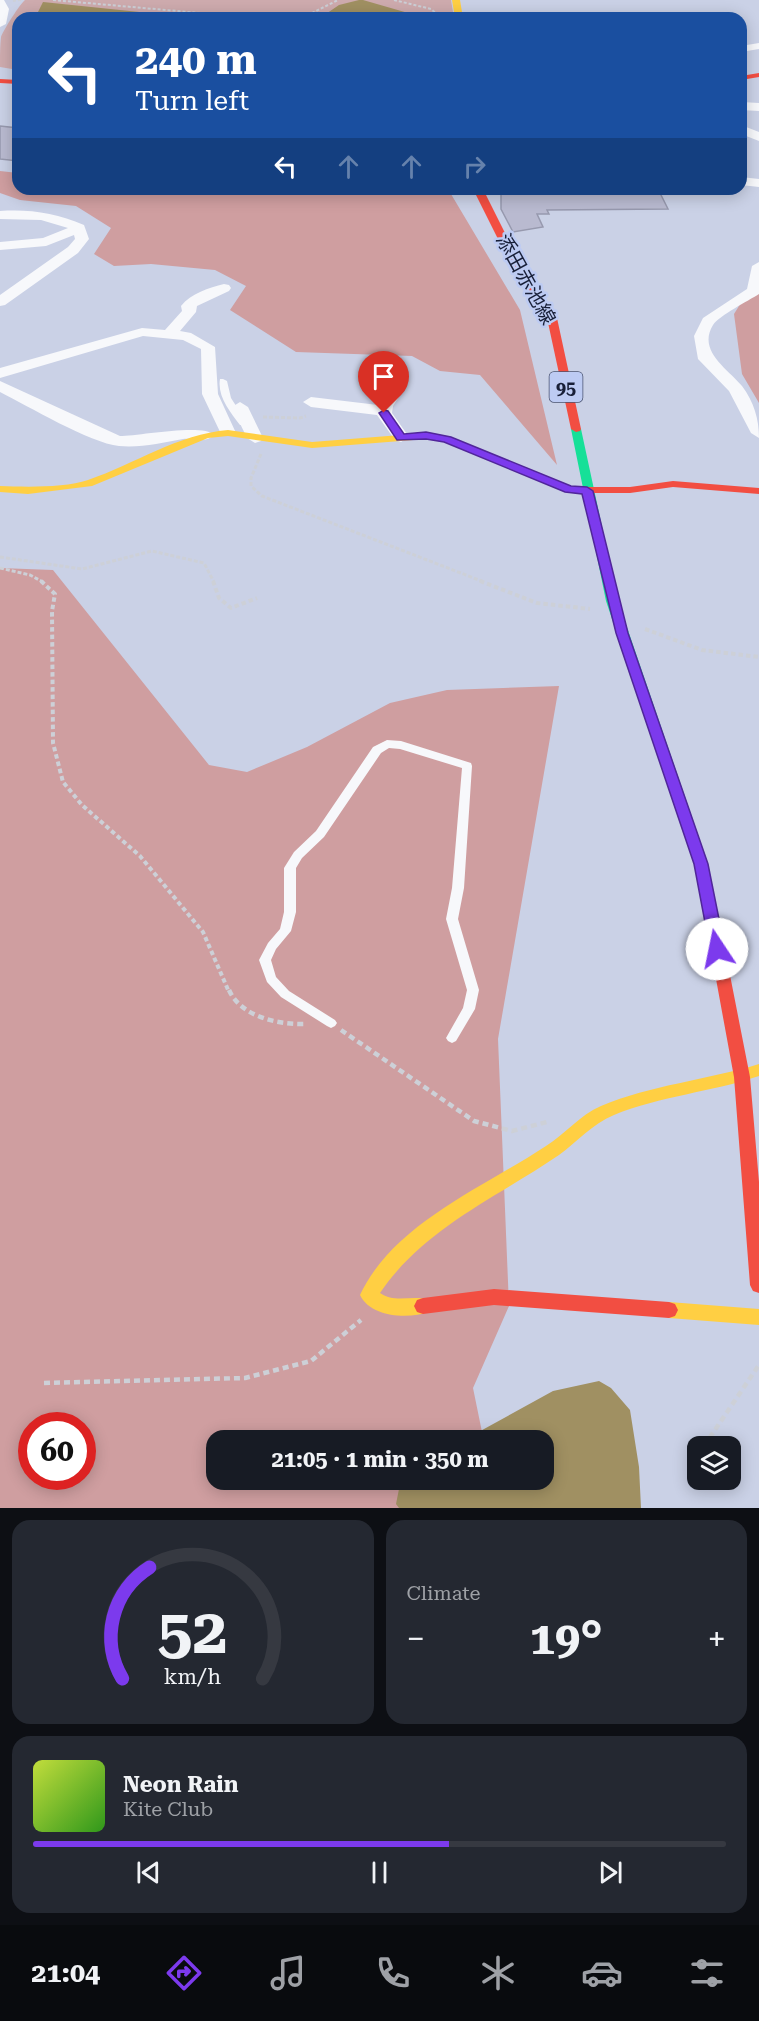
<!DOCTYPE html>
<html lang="en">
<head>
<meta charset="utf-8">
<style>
	body { margin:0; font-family:"Roboto Serif","Noto Sans JP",serif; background:#242831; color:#f1f3f6; height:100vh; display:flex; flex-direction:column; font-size:22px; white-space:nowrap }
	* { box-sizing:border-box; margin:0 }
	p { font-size:20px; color:#9ea1a6 }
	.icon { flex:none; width:33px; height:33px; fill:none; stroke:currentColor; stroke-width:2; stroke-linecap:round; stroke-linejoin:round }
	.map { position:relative; height:1508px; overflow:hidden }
	.side { display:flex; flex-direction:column; gap:12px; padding:12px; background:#0d0f14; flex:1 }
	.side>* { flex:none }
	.guide { position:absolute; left:12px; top:12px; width:735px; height:183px; border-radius:18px; box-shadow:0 3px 15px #0003; background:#1a4fa0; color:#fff; overflow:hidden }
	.fabs { position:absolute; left:687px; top:1436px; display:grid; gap:12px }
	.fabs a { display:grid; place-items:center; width:54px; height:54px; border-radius:12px; background:#171b24; box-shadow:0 3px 15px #0003; font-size:30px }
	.speed { position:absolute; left:18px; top:1412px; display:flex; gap:12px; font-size:30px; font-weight:700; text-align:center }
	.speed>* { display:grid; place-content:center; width:78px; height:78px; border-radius:50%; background:#171b24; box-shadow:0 3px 15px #0003; line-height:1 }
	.speed .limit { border:9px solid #d22; background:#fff; color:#111 }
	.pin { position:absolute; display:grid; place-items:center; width:51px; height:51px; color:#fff; margin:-62px -26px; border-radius:50% 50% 50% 0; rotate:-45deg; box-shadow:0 0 6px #0007 }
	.pin .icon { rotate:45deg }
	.me { position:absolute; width:66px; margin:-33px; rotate:349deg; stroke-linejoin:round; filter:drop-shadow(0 0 4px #0008) }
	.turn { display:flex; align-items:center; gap:21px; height:126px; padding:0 24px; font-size:27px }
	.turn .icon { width:78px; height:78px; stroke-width:2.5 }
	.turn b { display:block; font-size:42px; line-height:51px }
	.lanes { display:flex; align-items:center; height:57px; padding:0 24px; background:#0003; justify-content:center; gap:30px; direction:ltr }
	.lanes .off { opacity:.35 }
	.big { font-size:45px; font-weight:700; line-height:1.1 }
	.side .tile { flex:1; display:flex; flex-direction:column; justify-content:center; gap:9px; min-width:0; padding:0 21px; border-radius:18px; background:#242831 }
	.side .dial { align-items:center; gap:0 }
	.dial svg { height:156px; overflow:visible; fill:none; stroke:#363941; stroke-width:7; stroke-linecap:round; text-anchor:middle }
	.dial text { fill:#f1f3f6; stroke:none }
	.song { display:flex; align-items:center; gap:18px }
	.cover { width:72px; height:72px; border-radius:9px; background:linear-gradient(135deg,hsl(70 70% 55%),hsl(110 70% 35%)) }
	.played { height:6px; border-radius:3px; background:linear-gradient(90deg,#7c3aed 60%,#363941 60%) }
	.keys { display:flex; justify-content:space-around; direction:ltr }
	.heat { display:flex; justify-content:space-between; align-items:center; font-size:33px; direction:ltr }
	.side .tiles { flex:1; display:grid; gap:12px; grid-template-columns:1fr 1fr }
	.tile:last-child { grid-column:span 2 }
	.trip { position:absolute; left:206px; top:1430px; width:348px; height:60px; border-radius:18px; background:#171b24; box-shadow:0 3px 15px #0003; font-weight:700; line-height:60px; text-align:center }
	.tab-bar { display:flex; height:96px; justify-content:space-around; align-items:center; background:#090b0e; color:#9ea1a6 }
	.tab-bar .icon { width:42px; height:42px }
	.tab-bar .active { color:#7c3aed }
	.tab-bar b { font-size:27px; color:#f1f3f6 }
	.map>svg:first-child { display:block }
	.green { fill:#ceabae }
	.forest { fill:#cf9ea0; fill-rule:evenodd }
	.water { fill:#a09062 }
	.building { fill:#b9bad0; stroke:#9799ae; stroke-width:1.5 }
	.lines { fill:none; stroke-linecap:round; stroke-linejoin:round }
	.path-far3 { stroke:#cdd0d7; stroke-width:2; stroke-dasharray:3 2; stroke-linecap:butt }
	.path-far2 { stroke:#cdd0d7; stroke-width:3; stroke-dasharray:4 2; stroke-linecap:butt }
	.path-far1 { stroke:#cdd0d7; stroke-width:4; stroke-dasharray:4.5 3; stroke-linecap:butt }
	.path { stroke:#cdd0d7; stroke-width:4.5; stroke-dasharray:6 4; stroke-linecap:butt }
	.lane { fill:#f7f8fb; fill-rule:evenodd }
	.street { fill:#f7f8fb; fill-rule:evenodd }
	.fast { fill:#16e098; fill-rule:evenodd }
	.slow { fill:#ffcf43; fill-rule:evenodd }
	.jam { fill:#f24e42; fill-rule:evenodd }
	.route { fill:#7c3aed; stroke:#51269a; stroke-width:1.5 }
	.labels { text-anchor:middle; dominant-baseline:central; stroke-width:5; stroke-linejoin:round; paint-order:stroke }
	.shield { fill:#bdcbf3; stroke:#4a5370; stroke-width:1.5 }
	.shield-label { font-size:18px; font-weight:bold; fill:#181f38 }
	.street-label { font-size:20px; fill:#181f38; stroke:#bdcbf3 }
</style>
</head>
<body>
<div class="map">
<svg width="759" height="1508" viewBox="0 0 759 1508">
	<rect width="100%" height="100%" fill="#cad1e6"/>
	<path class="green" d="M25,0H451L454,18H18V70L0,67C0,58 0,45 1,37C4,29 20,4 25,0Z"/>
	<path class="forest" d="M0,171L18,173V189H186L266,195L448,189L520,310L557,465L480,375L440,371L412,356L296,352L230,310L246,286L215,270L151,264L114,266L94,254L111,228L76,206L20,200L0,193Z
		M759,274V403L742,374L734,314Z
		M0,568L53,570L209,765L247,772L307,747L390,703L447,690L559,686L498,1039L509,1306L473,1388L482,1432L491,1440H216V1479H540L601,1508H0ZM32,1425H82V1476H32Z"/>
	<path class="water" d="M359,0H363L415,15L413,18H320L339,5Z
		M43,2L197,18H35Z
		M599,1381L611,1388L630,1410L639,1467L641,1508H399L396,1504L401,1479H543V1440H464L553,1391Z"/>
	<path class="building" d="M0,126L18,128V161L0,159Z
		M501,189H658L668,209L547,210L549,214H537L543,227L513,232L501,209Z"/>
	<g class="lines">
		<path class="path-far3" d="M53,0L211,14L269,16L308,15L338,0
			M394,0L431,9L437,14L436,18
			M13,1L21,0"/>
		<path class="path-far2" d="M263,417L300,418L306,416
			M261,454L251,478V486L262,496L484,582
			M0,557L82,569L152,551L204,563L214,582
			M0,568L30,575L43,582"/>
		<path class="path-far1" d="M41,581L55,594L52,611L53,743L63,782L82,805L140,856L203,932L229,992
			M213,581L219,598L231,608L257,598
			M480,581L537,603L590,609
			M645,629L702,650L759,657"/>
		<path class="path" d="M229,990C241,1017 279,1025 306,1024
			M341,1030L474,1121L512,1131L547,1122
			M44,1383L245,1378L311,1361L361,1320
			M704,1446L759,1365"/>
		<path class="lane" d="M220,379H223L227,381L231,398L247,423L246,425H240C230,412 217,396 220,379Z
			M387,740L401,741L471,763L472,766L464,888L458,919L479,990L475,1009L456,1041L452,1043L448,1041L446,1038L463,1008L467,990L446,919L452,888L462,768L400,749L389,748L381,753L324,837L302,858L296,868V912L291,931L276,949L271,960L276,977L289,991L335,1020L337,1023L335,1026L331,1028L327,1026L281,997L267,982L259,960L268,943L280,929L284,912V868L294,852L316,831L373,747Z"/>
		<path class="street" d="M0,0H4L9,9L6,24L0,27Z
			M759,43V49L741,52V46Z
			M741,102L759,103V111L741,110Z
			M741,125L759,132V141L741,134Z
			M741,177L759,179V187L741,185Z
			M0,211C30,209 56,213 84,225L89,239L78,253L5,305L0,306V295L68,247L75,239L74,235L46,246L0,250V242L43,238L68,228L41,220L0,219Z
			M759,262V294C748,301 720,315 713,325C697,351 728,369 742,386C754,402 759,419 759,438L751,433L729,391L698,359L694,336L703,318L747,289L752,266Z
			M224,284L229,285L231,288L229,291L197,306L196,312L180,331L191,333L215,347L218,394L236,433L234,436H222L202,394L201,349L183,340L143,336L0,378V368L142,328L165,330L182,311L181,306C191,293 209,288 224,284Z
			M0,381L120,436C138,436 204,423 214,435C207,443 193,438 183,439C162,443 140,448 119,446C90,443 28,406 0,392Z
			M394,387L402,392L393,406L392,413L409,437L401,442L395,440L377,415L311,407L303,402L311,397L378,405L389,389Z
			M240,402L248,407L263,438L261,441L255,443L247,438L232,407Z"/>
		<path class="fast" d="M576,426L581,429L618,601L708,864L719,919L717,923H707L705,919L694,864L606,601L571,429Z"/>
		<path class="slow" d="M452,0H460L463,18H455Z
			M228,430L312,442L426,433L451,437L493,455L487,458L445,442L426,439L312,448L228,436L208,438L92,486L28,494L0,492V486C25,487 65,488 88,480C135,464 178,434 228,430Z
			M759,1064V1076C712,1092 660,1096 614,1115C592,1124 577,1142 559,1155C496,1198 424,1228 380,1293C396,1304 413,1294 429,1300L432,1306L429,1312C409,1319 371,1318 360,1295C393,1224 484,1187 546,1146C565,1134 580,1115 601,1106C651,1085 707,1080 759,1064Z
			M669,1302L759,1309V1325L669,1318L663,1316L660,1310L663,1304Z"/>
		<path class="jam" d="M759,73V77L741,80V76Z
			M0,79L18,80V84L0,83Z
			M473,189H483L515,253L557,318L581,429L580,431L576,432L571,429L547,318L505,253Z
			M487,452L572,487H630L673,481L759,488V494L673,487L630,493H570L483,457V453Z
			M712,913L717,915L719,919L750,1077L759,1182V1293L753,1291L750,1285L734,1077L705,919L707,915Z
			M494,1289L669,1302L675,1304L678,1310L675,1316L669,1318L494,1305L423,1314L417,1312L414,1306L417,1300L423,1298Z"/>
	</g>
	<path class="route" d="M384,410L388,411L404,434L426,432L451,437L571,486L587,487L593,491L628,633L708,864L725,949L723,953H712L710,949L694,864L616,633L582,494L565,492L444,442L426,439L397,440L379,413Z"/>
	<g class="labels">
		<rect class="shield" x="549.5" y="372" width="33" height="30" rx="4.5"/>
		<g class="shield-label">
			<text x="566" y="387">95</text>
		</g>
		<g class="street-label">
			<text transform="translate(526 279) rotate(61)">添田赤池線</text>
		</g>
	</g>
</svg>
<div class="fabs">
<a><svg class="icon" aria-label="layers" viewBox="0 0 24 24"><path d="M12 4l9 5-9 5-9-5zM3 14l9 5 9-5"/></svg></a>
</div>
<div class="speed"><div class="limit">60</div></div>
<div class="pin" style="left:384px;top:413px;background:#d93025"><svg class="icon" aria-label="arrive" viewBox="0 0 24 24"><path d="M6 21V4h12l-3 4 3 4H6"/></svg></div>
<svg class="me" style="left:717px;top:949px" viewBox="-20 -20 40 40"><circle r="19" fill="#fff"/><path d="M0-13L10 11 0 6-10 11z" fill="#7c3aed"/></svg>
<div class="trip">21:05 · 1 min · 350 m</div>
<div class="guide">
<div class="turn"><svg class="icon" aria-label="left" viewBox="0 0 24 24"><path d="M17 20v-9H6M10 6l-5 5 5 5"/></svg><div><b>240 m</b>Turn left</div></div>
<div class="lanes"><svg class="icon" aria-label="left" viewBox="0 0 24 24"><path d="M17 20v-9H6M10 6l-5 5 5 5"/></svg><svg class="icon off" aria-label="ahead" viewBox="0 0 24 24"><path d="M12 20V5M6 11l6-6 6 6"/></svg><svg class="icon off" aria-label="ahead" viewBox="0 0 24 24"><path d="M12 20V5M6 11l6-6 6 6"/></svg><svg class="icon off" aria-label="right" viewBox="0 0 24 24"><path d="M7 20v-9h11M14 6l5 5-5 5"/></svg></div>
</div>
</div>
<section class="side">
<div class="tiles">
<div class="tile dial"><svg viewBox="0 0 100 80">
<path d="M14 69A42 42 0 1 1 86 69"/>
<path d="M14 69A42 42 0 0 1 28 12" stroke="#7c3aed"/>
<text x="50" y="56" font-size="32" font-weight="700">52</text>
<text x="50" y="72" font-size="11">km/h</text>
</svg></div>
<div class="tile"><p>Climate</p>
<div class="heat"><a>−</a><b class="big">19°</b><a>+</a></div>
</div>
<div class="tile">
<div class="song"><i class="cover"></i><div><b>Neon Rain</b><p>Kite Club</p></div></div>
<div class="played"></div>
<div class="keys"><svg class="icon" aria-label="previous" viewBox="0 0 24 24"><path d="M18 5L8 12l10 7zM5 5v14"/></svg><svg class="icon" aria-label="pause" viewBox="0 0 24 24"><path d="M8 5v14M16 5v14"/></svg><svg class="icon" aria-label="next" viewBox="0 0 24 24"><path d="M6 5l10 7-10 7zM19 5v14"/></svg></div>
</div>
</div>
</section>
<nav class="tab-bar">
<b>21:04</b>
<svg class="icon active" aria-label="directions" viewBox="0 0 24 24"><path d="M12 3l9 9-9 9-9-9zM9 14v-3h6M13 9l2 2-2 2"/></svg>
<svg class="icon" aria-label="music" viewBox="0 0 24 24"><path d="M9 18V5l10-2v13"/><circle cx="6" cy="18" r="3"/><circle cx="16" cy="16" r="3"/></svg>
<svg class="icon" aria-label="phone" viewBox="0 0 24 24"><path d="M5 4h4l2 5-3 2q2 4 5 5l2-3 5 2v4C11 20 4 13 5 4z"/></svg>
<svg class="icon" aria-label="climate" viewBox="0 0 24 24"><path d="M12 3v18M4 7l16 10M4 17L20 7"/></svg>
<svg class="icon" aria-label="car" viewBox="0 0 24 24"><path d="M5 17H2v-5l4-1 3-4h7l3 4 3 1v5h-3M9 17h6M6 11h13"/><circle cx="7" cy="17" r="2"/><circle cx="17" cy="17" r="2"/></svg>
<svg class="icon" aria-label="filters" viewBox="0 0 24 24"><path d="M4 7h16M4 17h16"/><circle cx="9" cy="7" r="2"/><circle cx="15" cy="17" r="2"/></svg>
</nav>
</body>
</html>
